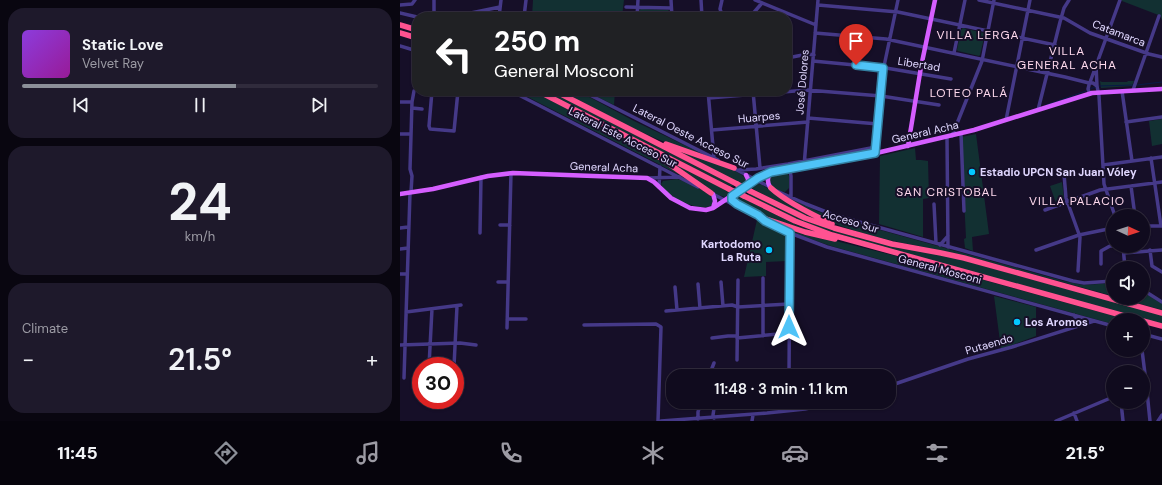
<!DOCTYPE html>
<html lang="en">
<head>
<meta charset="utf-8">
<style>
	body { margin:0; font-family:"DM Sans",sans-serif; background:#1e192b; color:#f1f3f6; height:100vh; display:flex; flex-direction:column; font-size:15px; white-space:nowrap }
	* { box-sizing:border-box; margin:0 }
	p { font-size:13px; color:#9c9ba4 }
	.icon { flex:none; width:22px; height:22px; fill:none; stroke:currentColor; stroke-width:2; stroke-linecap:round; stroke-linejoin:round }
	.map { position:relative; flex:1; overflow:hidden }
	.details { display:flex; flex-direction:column; gap:8px; padding:8px; background:#090610; width:400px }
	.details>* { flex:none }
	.hud { position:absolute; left:12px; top:12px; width:380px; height:84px; border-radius:16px; box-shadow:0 1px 3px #0004,0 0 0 1px #302b3c; background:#202124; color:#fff; overflow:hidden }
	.needle { width:26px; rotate:93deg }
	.fabs { position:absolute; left:706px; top:209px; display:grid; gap:8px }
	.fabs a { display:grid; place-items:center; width:44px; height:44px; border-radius:50%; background:#100b1e; box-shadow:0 1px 3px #0004,0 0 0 1px #302b3c; font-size:20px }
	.speed { position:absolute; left:12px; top:357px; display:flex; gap:8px; font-size:20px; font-weight:700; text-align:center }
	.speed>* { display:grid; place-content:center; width:52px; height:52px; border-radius:50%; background:#100b1e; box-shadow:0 1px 3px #0004,0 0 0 1px #302b3c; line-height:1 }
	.speed .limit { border:6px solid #d22; background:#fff; color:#111 }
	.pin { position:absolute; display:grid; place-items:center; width:34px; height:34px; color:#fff; margin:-41px -17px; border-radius:50% 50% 50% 0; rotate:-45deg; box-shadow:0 0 4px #0007 }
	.pin .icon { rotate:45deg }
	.me { position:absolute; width:44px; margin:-22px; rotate:0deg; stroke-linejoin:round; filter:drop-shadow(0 0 3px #0008) }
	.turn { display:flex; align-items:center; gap:14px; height:84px; padding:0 16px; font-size:18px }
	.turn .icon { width:52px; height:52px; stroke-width:2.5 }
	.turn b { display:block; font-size:28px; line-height:34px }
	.big { font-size:30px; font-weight:600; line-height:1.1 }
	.details .widget { flex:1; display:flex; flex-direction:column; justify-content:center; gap:6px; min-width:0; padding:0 14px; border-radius:16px; background:#1e192b }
	.details .dial { align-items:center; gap:0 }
	.dial b { font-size:52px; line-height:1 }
	.song { display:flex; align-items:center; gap:12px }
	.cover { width:48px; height:48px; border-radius:6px; background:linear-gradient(135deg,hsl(270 70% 55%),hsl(300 70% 35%)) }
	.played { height:4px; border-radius:2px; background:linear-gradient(90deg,#8c9099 60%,#302b3c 60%) }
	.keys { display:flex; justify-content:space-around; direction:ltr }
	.heat { display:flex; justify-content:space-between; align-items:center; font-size:22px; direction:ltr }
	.trip { position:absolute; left:266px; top:369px; width:230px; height:40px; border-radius:16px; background:#100b1e; box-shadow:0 1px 3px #0004,0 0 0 1px #302b3c; font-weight:600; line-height:40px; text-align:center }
	.tab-bar { display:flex; height:64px; justify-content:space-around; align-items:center; background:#06040c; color:#9c9ba4 }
	.tab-bar .icon { width:28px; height:28px }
	.tab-bar .selected { color:#8c9099 }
	.tab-bar b { font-size:18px; color:#f1f3f6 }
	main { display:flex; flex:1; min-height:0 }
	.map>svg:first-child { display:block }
	.green { fill:#123032 }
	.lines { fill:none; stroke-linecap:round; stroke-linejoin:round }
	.stream { stroke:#091947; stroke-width:1 }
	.minor { stroke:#453988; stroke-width:3.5 }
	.major { stroke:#d55eff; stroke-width:4.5 }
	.highway { stroke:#ff5291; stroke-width:5.5 }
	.highway-bridge { stroke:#ff5291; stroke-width:5.5 }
	.route-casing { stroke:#337fa1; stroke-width:10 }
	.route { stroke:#4fc3f7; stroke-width:7 }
	.poi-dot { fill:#03c9ff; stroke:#160f28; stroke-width:1.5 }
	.labels { text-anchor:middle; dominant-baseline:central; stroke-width:4; stroke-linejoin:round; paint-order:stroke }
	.street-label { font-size:11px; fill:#e0d7ff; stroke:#160f28 }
	.poi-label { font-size:11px; font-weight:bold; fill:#e0d7ff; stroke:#160f28; text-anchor:start }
	.neighbourhood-label { font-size:12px; letter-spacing:1px; fill:#ffd9ed; stroke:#160f28 }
</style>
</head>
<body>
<main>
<section class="details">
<div class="widget">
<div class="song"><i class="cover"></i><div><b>Static Love</b><p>Velvet Ray</p></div></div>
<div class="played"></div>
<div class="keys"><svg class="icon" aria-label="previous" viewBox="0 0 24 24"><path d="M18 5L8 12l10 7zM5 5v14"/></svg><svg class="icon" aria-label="pause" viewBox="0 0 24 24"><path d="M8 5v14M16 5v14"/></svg><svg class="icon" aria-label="next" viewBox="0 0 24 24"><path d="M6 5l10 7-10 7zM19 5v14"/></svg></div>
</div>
<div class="widget dial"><b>24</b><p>km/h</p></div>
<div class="widget"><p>Climate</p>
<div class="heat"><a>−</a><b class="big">21.5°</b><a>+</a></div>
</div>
</section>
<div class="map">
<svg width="762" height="421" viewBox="0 0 762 421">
	<rect width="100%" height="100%" fill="#160f28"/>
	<path class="green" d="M133,0H224L222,17H132Z
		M722,0H762V20L761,18V16L722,1Z
		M241,9L268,10L270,12V17H239V11Z
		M563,28L584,33L585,34L580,55L579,56L558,51L557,50L561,30Z
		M700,81L702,82H727L728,81H734L732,86L701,88Z
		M116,91H132L217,134L245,150L300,186L251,160Z
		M143,91H150L334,185L330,187Z
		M161,91H178L234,121L303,154C292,151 281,148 270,144C232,130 197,109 161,91Z
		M185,91H215L214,105Z
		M762,119V144L752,146L749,121Z
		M576,134L589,234L572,237L573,251L565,248L564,239L566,238L561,137Z
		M269,147C283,152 340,169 345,178C347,180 346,181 346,184L344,185Z
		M515,148L516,160H521L528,161L529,198L523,199V237L479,224L480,156Z
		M260,156L327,190L332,193L325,197L318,195Z
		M383,171L387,172L389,176V188L385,192C379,191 372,188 369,183L371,175Z
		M277,179C286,181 309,192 313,199L312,205C300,213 266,197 261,184L263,181Z
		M662,182L664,198L662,201L656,203L650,186Z
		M357,183L362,185L403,210L415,219L395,211L349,187L354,184Z
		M350,193L397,216L543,255L762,315V324L489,249L406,224L347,195Z
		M379,193L417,211L433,217L664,281L683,285L713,283V296L566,256C524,246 481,241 441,226C419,218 399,204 379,193Z
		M336,195L399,226L430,237L365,217L338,203L335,199Z
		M357,220L384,234L387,238V261L366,262V276L344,277Z
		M374,224L416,236L500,257L729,320H713V324L431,246L400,235Z
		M743,292L762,304V310L719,298H743Z
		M594,296L636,307V336L601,349Z"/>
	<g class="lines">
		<path class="stream" d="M737,85L762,82
			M699,86L734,85
			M689,89L696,87
			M646,105L686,91"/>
		<path class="minor" d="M271,0L272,17
			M301,0L302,17
			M322,0L320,9L323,17
			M355,0L416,25
			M579,0L664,18L690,33L749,54L762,57
			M0,5L12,4L15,0
			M418,5L498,12L655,45
			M226,7L271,8
			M0,13L17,17
			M34,17V0
			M62,17L66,14L100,7
			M99,17L101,0
			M124,17L126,0
			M237,17L238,0
			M350,17L362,3
			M415,33L486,39L665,77L689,83H693L697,86
			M0,46L17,51
			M554,53L565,0
			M387,58L408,54L414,55
			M413,61L486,68L551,79
			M696,65L697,86L699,96L704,184L715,216
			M733,90L759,16
			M32,91L29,126L30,129L54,131L58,91
			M111,91L298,187
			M182,91L318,160
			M308,91L314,158
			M353,91L360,168
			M722,91L732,161
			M690,94L688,89L689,85L720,0
			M309,98L407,90L481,96L539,105
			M0,102H12L10,169L12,176L11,192
			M12,102L14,91
			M12,108L22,109
			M638,110L660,22L664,8L669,0
			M408,118L478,124
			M606,120L630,0
			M726,122L762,117
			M312,130L408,122
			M0,134H10
			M561,134L564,211
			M552,136L582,61L594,0
			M547,137L548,247
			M475,153L483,71L498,0
			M751,158L761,226
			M703,165L762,157
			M389,166L391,176V197
			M404,166L418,0
			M333,168L370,187
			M339,170L356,169L388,164L476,147
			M664,174L666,198L680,237L678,271
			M248,178L280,177
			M731,186L735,216
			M259,187L260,167
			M377,191L406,204L434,215L673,281L684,283L713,281
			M313,194L355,216
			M331,196L332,200L339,205
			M534,204L536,243
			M645,210L700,190L762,182
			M366,221L390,233L427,247L713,326
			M100,225H110
			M743,226H762
			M0,228L8,227
			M80,233L81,177
			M540,245L548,236
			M723,246L725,268
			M0,249L8,248
			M636,250L679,235L713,228
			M750,250L752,266L762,272
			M724,253L762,250
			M701,264V251L710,246H715
			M0,274H7
			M98,282H108
			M321,282L323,306
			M298,284L300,308
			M275,287L277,310
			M743,290L762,302
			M266,311L332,305L338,307L389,304
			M6,312L61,305
			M674,315L677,321L675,327
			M107,319H126
			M184,325L256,324L261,327L258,421
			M107,328L111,173
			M743,334L762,339
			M363,336V278
			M312,338L328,336H337
			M337,338L389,333
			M0,345L60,343L76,345
			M742,350L746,382L750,421
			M337,360L338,280
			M29,366L32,309
			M54,366L57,306
			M309,376L314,363
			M389,376L390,233
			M4,378L10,193
			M489,386L568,359L612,347L694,321
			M721,402L723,421
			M388,411V402
			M674,413L677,421
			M314,418L313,415L315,402
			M298,419V412L301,402
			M261,421L367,413L405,409L436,402
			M352,421L353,415
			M656,421L713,397
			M758,421L762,415"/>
		<path class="major" d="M508,146L521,67L535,0
			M346,175L348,179V185
			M370,187C367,182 367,177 371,172
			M0,194L33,189L88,176L113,173L247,178L254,182L271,198L290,208L306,210L313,208L360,177L371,172L468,155L574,130L692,93L762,89
			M313,194L315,201L313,208"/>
		<path class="highway" d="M0,25L17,30
			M0,33L17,38
			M138,91L329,189
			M155,91L337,184
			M266,144L334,168
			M252,152L311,193
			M371,188C385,201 413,215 432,224
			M350,191L405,218L434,228L492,244L541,253L564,258L762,313
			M344,196L395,221L432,235L739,320
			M354,215L405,232L435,239
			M743,321L762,326"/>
		<path class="highway-bridge" d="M337,184L350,191
			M329,189L344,196"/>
	</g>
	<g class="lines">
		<g class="route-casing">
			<path id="route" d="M389,327L390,233L365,221L358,215L337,204L332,200V196L358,178L371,172L475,153L483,68L456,65"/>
		</g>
		<use href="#route" class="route"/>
	</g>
	<g class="poi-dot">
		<circle cx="572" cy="172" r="4"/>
		<circle cx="369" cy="250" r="4"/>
		<circle cx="617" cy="322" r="4"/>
	</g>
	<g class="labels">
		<g class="street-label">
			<text transform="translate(719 33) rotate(21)">Catamarca</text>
			<text transform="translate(519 64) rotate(9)">Libertad</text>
			<text transform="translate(402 82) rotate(-85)">José Dolores</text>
			<text transform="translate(359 117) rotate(-5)">Huarpes</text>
			<text transform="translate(525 132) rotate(-13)">General Acha</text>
			<text transform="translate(291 136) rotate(27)">Lateral Oeste Acceso Sur</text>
			<text transform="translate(223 137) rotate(27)">Lateral Este Acceso Sur</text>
			<text transform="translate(204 167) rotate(2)">General Acha</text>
			<text transform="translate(451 221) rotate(17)">Acceso Sur</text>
			<text transform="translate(540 269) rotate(15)">General Mosconi</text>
			<text transform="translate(589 344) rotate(-16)">Putaendo</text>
		</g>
		<g class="poi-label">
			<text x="580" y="172">Estadio UPCN San Juan Vóley</text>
			<text x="361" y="244" text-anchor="end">Kartodomo<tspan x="361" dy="13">La Ruta</tspan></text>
			<text x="625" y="322">Los Aromos</text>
		</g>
		<g class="neighbourhood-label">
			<text x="578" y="35">VILLA LERGA</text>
			<text x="667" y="51">VILLA<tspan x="667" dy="14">GENERAL ACHA</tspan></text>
			<text x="569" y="93">LOTEO PALÁ</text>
			<text x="547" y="192">SAN CRISTOBAL</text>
			<text x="677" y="201">VILLA PALACIO</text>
		</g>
	</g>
</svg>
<div class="fabs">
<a><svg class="needle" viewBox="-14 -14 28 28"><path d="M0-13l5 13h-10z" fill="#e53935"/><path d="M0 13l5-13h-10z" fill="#9c9ba4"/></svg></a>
<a><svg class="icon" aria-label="sound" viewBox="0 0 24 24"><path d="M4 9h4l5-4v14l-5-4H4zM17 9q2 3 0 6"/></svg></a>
<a>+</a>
<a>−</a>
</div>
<div class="speed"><div class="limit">30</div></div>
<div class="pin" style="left:456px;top:65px;background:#d93025"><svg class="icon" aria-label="arrive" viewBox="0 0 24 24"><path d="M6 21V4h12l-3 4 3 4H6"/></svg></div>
<svg class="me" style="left:389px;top:327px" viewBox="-20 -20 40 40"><path d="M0-17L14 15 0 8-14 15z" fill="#4fc3f7" stroke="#fff" stroke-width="4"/></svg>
<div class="trip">11:48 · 3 min · 1.1 km</div>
<div class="hud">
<div class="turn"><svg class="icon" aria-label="left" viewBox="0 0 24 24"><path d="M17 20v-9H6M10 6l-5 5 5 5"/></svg><div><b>250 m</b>General Mosconi</div></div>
</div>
</div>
</main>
<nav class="tab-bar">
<b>11:45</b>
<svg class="icon selected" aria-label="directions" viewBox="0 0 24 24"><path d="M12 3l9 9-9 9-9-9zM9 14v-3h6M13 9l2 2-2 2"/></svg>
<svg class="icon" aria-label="music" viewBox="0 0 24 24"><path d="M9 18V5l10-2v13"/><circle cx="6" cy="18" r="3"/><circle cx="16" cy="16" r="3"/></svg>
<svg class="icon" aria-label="phone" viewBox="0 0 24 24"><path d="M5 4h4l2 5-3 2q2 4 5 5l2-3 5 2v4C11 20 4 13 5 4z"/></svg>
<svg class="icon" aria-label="climate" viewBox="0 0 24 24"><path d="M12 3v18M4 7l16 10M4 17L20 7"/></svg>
<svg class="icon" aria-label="car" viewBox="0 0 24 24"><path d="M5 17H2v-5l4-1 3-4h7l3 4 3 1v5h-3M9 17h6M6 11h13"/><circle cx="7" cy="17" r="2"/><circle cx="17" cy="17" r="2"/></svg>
<svg class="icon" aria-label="filters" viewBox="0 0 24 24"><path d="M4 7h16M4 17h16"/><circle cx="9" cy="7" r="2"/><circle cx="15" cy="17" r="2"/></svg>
<b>21.5°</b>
</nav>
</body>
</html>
